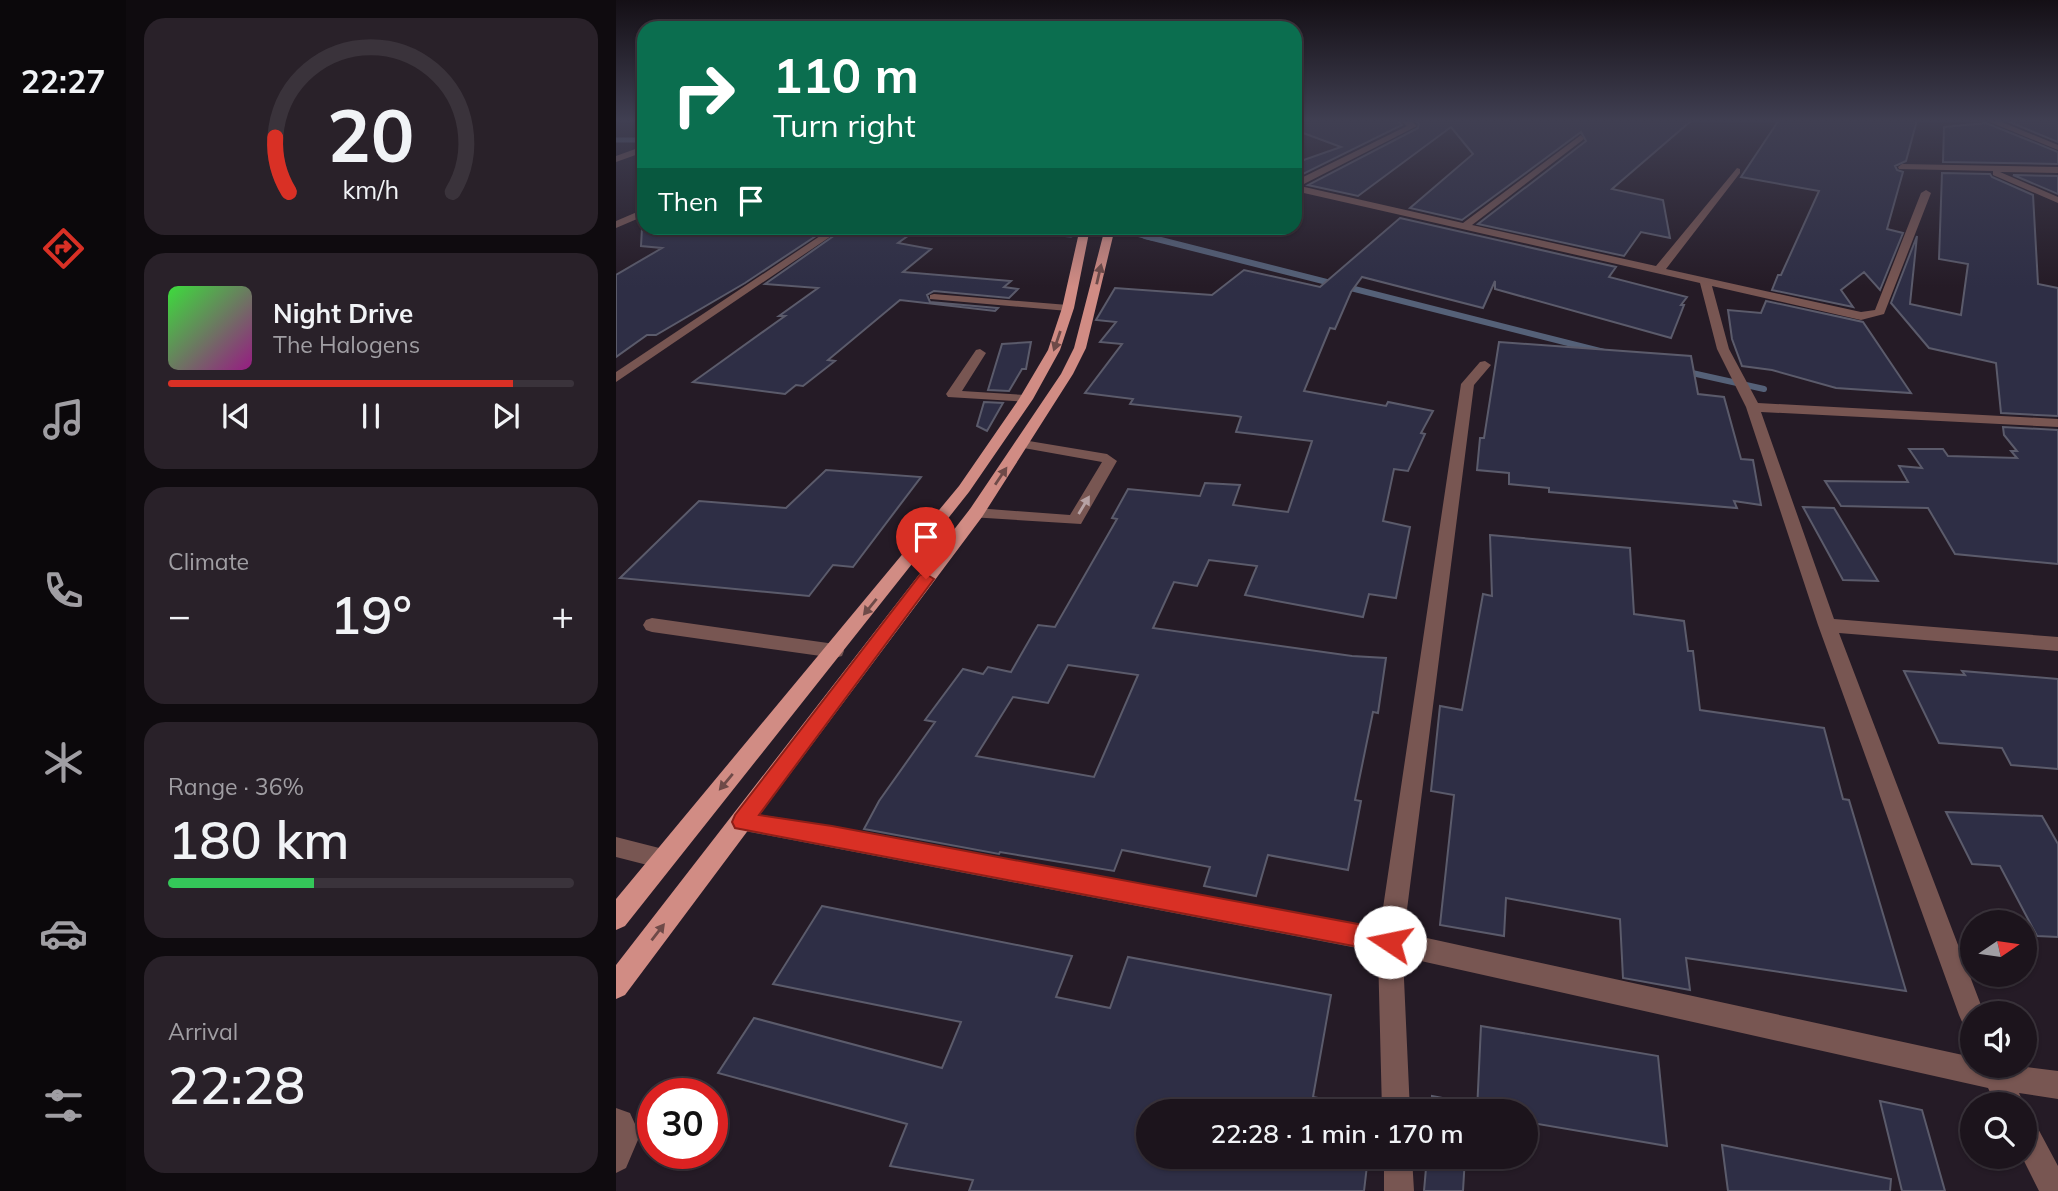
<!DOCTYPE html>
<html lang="en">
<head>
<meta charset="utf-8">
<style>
	body { margin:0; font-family:Mulish,sans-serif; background:#292129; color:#f1f3f6; height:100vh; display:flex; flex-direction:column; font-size:26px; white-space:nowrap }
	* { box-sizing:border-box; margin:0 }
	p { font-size:23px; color:#a09ea3 }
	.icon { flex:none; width:38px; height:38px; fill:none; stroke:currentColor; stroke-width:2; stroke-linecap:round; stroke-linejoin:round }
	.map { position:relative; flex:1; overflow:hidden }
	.drawer { display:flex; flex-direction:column; gap:18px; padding:18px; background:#0f0b0f; width:490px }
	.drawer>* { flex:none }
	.top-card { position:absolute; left:21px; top:21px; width:665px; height:214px; border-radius:21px; box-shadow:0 2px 5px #0004,0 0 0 2px #3a333b; background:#0b6e4f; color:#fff; overflow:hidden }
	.needle { width:46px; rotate:77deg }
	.tools { position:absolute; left:1344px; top:910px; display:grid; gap:14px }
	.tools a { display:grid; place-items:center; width:77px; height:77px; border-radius:50%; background:#1c141c; box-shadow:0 2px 5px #0004,0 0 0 2px #3a333b; font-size:35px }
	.speed { position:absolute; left:21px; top:1078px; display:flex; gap:14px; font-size:35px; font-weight:700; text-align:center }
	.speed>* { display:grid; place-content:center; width:91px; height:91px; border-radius:50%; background:#1c141c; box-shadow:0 2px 5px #0004,0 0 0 2px #3a333b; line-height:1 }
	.speed .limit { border:10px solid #d22; background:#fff; color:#111 }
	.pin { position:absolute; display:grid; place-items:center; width:60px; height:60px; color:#fff; margin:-72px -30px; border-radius:50% 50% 50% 0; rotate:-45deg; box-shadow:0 0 7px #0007 }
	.pin .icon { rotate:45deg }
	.me { position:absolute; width:77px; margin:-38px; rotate:281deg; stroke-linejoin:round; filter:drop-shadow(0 0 5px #0008) }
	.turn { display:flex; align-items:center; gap:24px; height:147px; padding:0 21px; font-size:32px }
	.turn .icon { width:91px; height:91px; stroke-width:2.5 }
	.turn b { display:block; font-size:49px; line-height:60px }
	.then { display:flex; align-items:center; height:66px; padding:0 21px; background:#0003; gap:14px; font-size:26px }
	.big { font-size:52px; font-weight:600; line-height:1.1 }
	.drawer .widget { flex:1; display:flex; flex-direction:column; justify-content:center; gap:10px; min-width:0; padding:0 24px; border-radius:21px; background:#292129 }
	.drawer .dial { align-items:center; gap:0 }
	.dial svg { height:182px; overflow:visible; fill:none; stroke:#3a333b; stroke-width:7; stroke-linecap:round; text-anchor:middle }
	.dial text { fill:#f1f3f6; stroke:none }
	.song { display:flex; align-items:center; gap:21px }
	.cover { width:84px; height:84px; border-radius:10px; background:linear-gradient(135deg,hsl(120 70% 55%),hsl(310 70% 35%)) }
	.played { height:7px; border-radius:4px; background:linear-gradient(90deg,#d93025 85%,#3a333b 85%) }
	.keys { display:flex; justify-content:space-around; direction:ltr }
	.heat { display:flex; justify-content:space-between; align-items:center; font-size:38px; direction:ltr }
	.charge { height:10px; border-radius:5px; background:linear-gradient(90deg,#34c759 36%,#3a333b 0) }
	.trip { position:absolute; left:520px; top:1099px; width:402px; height:70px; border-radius:35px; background:#1c141c; box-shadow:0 2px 5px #0004,0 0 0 2px #3a333b; font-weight:600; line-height:70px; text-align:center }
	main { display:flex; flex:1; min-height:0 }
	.tab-bar { display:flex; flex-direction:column; width:126px; justify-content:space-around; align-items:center; background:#0b080b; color:#a09ea3 }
	.tab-bar .icon { width:49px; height:49px }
	.tab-bar .active { color:#d93025 }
	.tab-bar b { font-size:32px; color:#f1f3f6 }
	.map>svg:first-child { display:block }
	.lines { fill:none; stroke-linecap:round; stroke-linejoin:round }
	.stream-far1 { stroke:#556178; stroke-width:5 }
	.stream { stroke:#556178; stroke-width:6 }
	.building { fill:#2e2e45; stroke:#5b5b6b; stroke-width:2; fill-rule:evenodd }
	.minor { fill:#785652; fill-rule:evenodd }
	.major { fill:#d18c84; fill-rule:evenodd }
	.oneway { fill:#6e4a48 }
	.oneway2 { fill:#b7a2a4 }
	.route { fill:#d93025; stroke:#8d1f18; stroke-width:2 }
</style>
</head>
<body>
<main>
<nav class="tab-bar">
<b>22:27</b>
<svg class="icon active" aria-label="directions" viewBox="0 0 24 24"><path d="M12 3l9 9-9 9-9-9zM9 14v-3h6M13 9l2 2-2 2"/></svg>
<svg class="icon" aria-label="music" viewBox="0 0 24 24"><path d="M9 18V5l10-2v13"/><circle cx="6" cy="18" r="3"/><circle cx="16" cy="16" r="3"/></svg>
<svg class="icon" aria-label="phone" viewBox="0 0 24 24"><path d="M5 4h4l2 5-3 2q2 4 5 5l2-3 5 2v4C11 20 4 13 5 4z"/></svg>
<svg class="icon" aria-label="climate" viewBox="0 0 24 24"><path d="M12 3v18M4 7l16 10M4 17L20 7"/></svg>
<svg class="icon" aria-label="car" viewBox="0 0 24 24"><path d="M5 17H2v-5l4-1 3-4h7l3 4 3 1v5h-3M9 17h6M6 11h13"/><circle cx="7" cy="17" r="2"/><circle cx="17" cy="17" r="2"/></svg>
<svg class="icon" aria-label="filters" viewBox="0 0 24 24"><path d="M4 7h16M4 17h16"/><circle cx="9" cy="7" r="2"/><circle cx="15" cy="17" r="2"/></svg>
</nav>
<section class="drawer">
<div class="widget dial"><svg viewBox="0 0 100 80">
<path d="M14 69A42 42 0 1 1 86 69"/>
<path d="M14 69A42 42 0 0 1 8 45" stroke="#d93025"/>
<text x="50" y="56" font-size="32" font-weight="700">20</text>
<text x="50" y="72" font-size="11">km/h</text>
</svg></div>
<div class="widget">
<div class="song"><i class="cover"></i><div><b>Night Drive</b><p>The Halogens</p></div></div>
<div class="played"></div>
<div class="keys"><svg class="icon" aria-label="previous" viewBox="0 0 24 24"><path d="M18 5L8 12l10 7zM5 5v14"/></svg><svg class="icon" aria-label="pause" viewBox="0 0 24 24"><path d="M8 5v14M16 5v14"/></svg><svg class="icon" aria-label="next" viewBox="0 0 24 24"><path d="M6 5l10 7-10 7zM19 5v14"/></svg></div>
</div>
<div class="widget"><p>Climate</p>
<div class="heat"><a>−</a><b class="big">19°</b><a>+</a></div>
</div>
<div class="widget"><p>Range · 36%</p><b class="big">180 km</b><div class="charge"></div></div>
<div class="widget"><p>Arrival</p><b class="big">22:28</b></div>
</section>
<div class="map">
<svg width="1442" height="1191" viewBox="0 0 1442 1191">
	<rect width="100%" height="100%" fill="#251b26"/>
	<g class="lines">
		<path class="stream-far1" d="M0,140H28
			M435,228L443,234L455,235
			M517,233L536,238"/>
		<path class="stream" d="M529,236L988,352
			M1067,371L1148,389"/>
	</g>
	<path class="building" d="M679,120H781L786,125L679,178V163L725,147L679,130Z
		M798,120H1076L996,189L1047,200L1054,238L1025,232L1008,256L862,224L970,141L965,132L846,220L794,208L857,154L835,127L742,196L692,185L802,128L803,124Z
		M1163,120H1301L1290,161L1279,166L1281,170L1287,172L1271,229L1287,233L1264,290L1248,272L1225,290L1237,307L1156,290L1162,275H1165L1203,191L1125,177Z
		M1404,120H1442V142L1391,121Z
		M1370,123L1442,152V164L1327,162L1328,127Z
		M1326,173L1374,174L1376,177L1417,195L1422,284L1442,288V416L1385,413L1380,363L1313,348L1275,303L1301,236L1294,304L1345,315L1352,264L1323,259Z
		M1397,175L1442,176V194Z
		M784,218L1000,267L993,277L1071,297L1065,305H1068L1055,338L879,289V281L867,308L746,277L735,292L719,329L714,328L688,391L770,406L772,402L817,411L805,433L809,434L792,471L778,469L767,521L794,527L780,598L753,594L747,617L629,595L641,566L593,560L581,586L558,582L537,628L736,656L770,658L762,713L757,712L739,800L745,801L732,870L652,855L640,896L588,886L594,867L506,850L498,871L384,852L383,854L248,829L263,801L319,722L309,720L347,669L367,674L372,667L395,672L422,625L439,627L501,519L496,518L512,489L584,496L589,483L624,485L617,505L672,512L696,441L620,432L625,417L621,416L514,404L517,399L469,393L506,344L484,342L500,322L480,320L499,288L596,295L628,270L704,287ZM452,665L522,675L478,777L360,756L397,697L432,703Z
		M26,228H212L129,283L40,335H31L0,357V275L46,248L25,246Z
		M229,228H303L282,243L315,249L287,272L395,281L388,287L402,289L393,298L318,291L311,295L314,302L382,308L379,311L284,300L212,360L219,361L187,386L180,385L169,394L77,382L169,316H163L202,288L149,284Z
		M1150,301L1247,322L1295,393L1220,388L1156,370L1126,366L1116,339L1112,310L1145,313Z
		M415,342L410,369H406L393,391L372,390L386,344Z
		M883,342L1075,356L1082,394L1108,397L1125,459L1137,460L1145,505L1118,501L1121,508L933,492V488L893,484V473L861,470L864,438H868Z
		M368,402L387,403L371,431L361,426Z
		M1387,427L1442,430V564L1339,554L1312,508L1225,506L1209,481L1292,482L1283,466L1306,468L1293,449H1327L1332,456L1401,458L1395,451H1401L1388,435Z
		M210,470L305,477L237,567L217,565L193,596L4,578L83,501L170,508Z
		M1187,507L1218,508L1262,581L1227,580Z
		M874,535L1014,548L1018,614L1068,621L1072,651H1077L1084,710L1208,728L1227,799L1233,800L1290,991L1070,958L1074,990L1007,978L1004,919L890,898L888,936L824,925L838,795L815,791L824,706L846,710L867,594L876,596Z
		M1288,671L1349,675L1346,671L1442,679V769L1395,765L1386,748L1323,743Z
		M1330,812L1426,816L1442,844V937L1421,936L1384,866L1356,864Z
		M206,906L456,956L440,997L494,1008L512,957L715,995L697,1097L757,1108V1111H532V1157H752L748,1191H353L357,1180L274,1166L291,1124L102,1073L138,1018L326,1068L345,1022L157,984Z
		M865,1026L1042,1056L1051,1146L910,1122V1111H861Z
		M816,1096L853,1103L852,1111H815Z
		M1264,1101L1306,1110L1329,1191H1286Z
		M1106,1145L1275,1179L1274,1191H1112Z
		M811,1157H849L847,1191H808Z"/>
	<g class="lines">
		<path class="minor" d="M784,120H794L801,126L684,186L847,223L965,135L968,139L856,225L1040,266L1121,168L1124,169V173L1050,269L1245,312L1259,310L1305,193L1310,190L1315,193L1268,314L1245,320L1096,286L1113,349L1142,403L1442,419V427L1145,412L1218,619L1442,637V651L1223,633L1368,1013H1356V1028L1347,1024L1343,1015L1202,625L1130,407L1101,349L1084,283L679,191V181L791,126Z
			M1369,120H1381L1442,145V150Z
			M22,148H28V152L0,162V156Z
			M1286,164L1442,167V173L1384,172L1442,197V203L1377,175V171L1283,169L1282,167Z
			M28,209V216L0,228V221Z
			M216,228H227L0,382V372Z
			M318,294L452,305L458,308L452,311L314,299V295Z
			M364,349L370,353L346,391L410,395L415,396V402L332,397L330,394L360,350Z
			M869,361L875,365L858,385L788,933L1356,1057V1066H1403L1442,1071V1099L1403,1093L1408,1104H1380L1372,1088L787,957L794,1111H766L762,952L118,829L115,822L118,815L126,812L216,826L764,928L845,384L864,362Z
			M407,440L491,454L501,461L465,524L354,517L352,513L354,509L360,508L454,515L486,462L402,447L400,444L402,441Z
			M36,618L219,644L226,646L228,651L226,656L219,658L36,632L30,630L27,625L30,620Z
			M0,837L55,851L58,858L55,865L47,869L0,857Z
			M0,1108L14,1113L24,1135L10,1168L0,1173Z
			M1409,1119L1419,1123L1442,1166V1191H1423L1406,1157H1409Z
			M768,1157H796L798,1191H768Z"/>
		<path class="major" d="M464,228H474L458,308L444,350L417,399L353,492L9,926L0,930V899L343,486L403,399L432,350L446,308Z
			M489,228H499L470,348L457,374L366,517L9,995L0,999V965L354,509L445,374L458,348Z"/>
	</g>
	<defs><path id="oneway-solid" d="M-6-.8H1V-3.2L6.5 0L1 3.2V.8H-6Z" transform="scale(1.75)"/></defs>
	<g class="oneway">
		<use href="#oneway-solid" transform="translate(483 274) rotate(-77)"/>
		<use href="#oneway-solid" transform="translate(441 341) rotate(109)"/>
		<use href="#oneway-solid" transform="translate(385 476) rotate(-56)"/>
		<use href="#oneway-solid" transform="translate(254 607) rotate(129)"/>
		<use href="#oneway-solid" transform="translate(110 782) rotate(130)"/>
		<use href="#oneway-solid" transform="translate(42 932) rotate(-52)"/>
	</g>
	<use class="oneway2" href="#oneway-solid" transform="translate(468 505) rotate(-59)"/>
	<linearGradient id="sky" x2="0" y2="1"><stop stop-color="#140f15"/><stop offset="0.42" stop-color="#403f52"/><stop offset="1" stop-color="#403f52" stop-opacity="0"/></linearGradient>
	<rect width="1442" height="287" fill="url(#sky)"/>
	<path class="route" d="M310,574L318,579L315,583L143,815L216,826L774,930L782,934L785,942L782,949L774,953L119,828L116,822L119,815L304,575Z"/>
</svg>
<div class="tools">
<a><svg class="needle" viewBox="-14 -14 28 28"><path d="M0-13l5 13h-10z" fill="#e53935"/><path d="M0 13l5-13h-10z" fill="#a09ea3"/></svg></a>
<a><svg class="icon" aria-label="sound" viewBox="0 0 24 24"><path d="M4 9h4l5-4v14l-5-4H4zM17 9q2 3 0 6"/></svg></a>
<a><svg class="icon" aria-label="search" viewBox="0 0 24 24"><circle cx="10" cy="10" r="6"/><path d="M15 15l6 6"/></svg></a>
</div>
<div class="speed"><div class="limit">30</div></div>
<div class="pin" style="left:310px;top:579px;background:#d93025"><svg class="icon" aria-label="arrive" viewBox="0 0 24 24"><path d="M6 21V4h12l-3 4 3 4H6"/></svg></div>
<svg class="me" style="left:774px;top:942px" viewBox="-20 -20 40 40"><circle r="19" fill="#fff"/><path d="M0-13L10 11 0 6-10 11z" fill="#d93025"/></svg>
<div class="trip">22:28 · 1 min · 170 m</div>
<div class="top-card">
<div class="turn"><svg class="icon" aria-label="right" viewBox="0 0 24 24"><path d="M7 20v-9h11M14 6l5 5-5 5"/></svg><div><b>110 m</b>Turn right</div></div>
<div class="then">Then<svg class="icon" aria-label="arrive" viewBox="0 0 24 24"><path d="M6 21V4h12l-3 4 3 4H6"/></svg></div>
</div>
</div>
</main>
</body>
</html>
